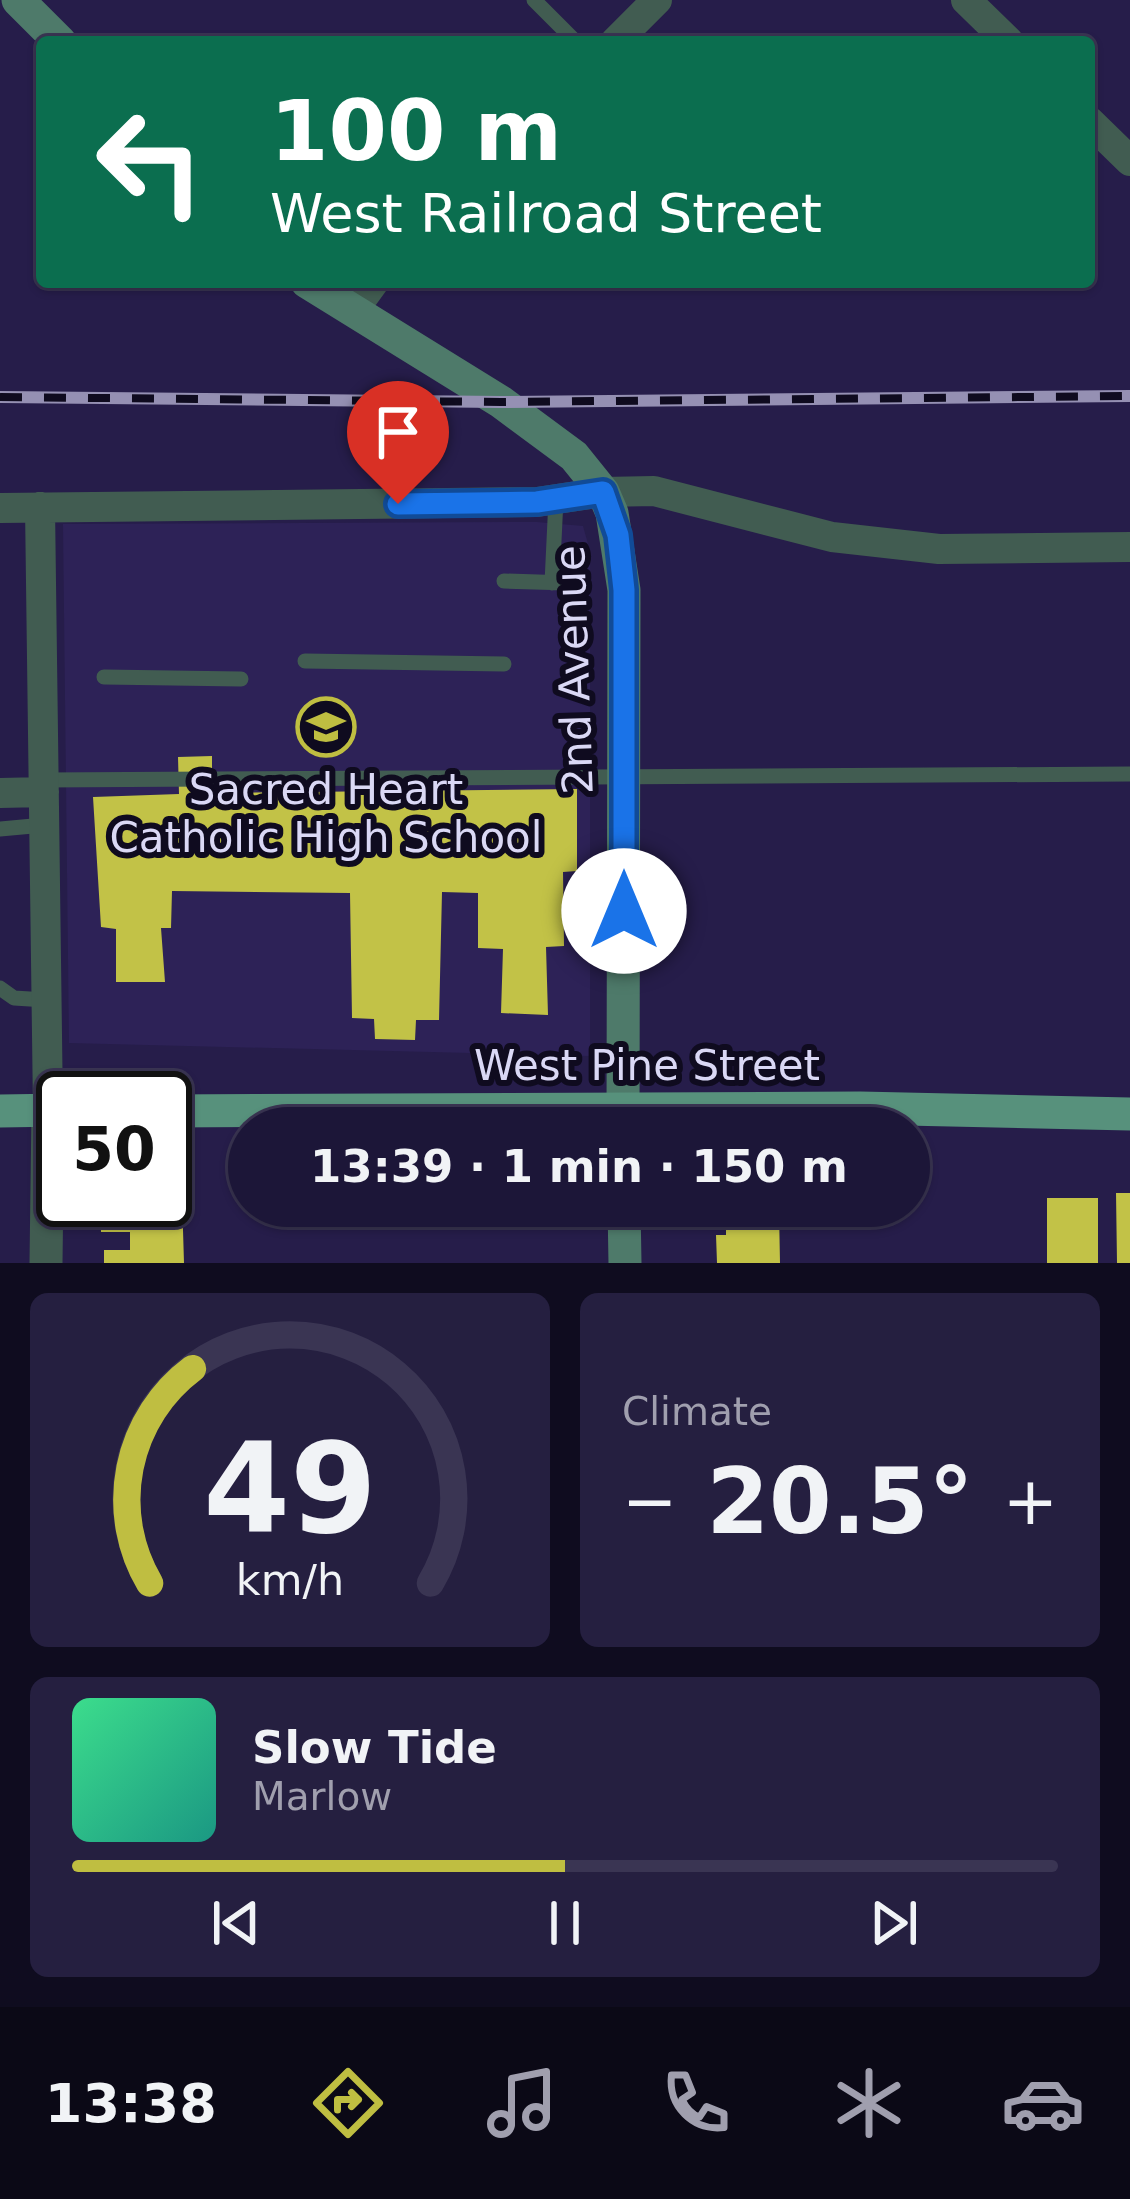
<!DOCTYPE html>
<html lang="en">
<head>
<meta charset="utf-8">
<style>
	body { margin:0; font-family:"DejaVu Sans",sans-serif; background:#251f40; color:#f1f3f6; height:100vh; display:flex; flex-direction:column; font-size:45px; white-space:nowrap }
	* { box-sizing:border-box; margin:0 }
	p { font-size:39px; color:#a09fae }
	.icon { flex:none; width:66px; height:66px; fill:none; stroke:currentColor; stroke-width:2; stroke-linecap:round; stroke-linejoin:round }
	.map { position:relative; height:1263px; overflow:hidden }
	.details { display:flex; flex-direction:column; gap:30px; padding:30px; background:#0f0c1f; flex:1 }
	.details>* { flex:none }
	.hud { position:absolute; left:36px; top:36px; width:1059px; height:252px; border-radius:12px; box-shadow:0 3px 9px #0004,0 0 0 3px #3a3553; background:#0b6e4f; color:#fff; overflow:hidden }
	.speed { position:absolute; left:36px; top:1071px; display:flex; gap:24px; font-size:60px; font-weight:700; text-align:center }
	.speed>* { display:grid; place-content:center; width:156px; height:156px; border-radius:50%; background:#1c1638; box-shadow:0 3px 9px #0004,0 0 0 3px #3a3553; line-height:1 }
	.speed .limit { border:6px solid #111; border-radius:18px; background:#fff; color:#111 }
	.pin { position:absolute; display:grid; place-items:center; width:102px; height:102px; color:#fff; margin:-123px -51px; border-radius:50% 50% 50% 0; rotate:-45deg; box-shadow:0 0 12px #0007 }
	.pin .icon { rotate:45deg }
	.me { position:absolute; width:132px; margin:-66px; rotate:0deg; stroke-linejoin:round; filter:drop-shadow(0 0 9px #0008) }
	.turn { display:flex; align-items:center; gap:42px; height:252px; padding:0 36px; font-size:54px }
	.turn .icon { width:156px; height:156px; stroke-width:2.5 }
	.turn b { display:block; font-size:84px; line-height:102px }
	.big { font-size:90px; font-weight:700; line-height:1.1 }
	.details .tile { flex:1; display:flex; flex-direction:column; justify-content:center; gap:18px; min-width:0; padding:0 42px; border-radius:18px; background:#251f40 }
	.details .dial { align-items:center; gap:0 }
	.dial svg { height:312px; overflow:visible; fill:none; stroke:#3a3553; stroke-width:7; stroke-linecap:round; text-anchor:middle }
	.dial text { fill:#f1f3f6; stroke:none }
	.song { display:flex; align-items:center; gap:36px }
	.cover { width:144px; height:144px; border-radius:18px; background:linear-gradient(135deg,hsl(150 70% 55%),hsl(170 70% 35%)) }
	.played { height:12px; border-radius:6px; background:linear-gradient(90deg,#bfbe41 50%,#3a3553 50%) }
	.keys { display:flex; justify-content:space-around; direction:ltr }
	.heat { display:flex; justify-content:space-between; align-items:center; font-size:66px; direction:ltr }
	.details .tiles { flex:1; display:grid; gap:30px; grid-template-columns:1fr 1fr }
	.tile:last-child { grid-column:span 2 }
	.trip { position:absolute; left:228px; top:1107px; width:702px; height:120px; border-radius:60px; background:#1c1638; box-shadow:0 3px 9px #0004,0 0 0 3px #3a3553; font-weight:700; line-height:120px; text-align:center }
	.tab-bar { display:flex; height:192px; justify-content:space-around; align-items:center; background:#0b0916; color:#a09fae }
	.tab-bar .icon { width:84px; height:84px }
	.tab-bar .selected { color:#bfbe41 }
	.tab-bar b { font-size:54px; color:#f1f3f6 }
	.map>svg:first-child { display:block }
	.built { fill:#2d2257 }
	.building { fill:#c2c247 }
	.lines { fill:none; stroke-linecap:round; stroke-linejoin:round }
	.service { stroke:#415c51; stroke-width:15 }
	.minor { stroke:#415c51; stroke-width:30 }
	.tertiary { stroke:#415c51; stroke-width:33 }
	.secondary { stroke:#4e7a6a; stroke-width:33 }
	.primary { stroke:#57917c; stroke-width:33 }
	.rail-casing { stroke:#9590b3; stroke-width:12 }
	.rail { stroke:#0f0b1f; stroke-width:8; stroke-dasharray:22; stroke-linecap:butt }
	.route-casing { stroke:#114b97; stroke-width:30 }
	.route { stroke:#1a73e8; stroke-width:21 }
	.labels { text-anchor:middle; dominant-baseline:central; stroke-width:12; stroke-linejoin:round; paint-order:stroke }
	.street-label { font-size:42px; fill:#dad8f5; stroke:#0f0b1f }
	.poi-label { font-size:42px; fill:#dad8f5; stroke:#0f0b1f }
</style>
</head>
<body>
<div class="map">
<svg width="1130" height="1263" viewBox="0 0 1130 1263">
	<rect width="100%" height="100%" fill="#261d4a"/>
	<path class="built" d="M537,522L583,526L590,551V1056L69,1043L63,524Z"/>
	<path class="building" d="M212,756V793L577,789V871L563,872L564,946L546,947L548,1015L501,1013L503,949L478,948V893L442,892L439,1020H416L415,1040L375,1039L374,1019L352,1018L350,893L172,891L171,928H161L165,982H116V929L101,927L93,797L179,794L178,757Z
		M1116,1193H1130V1263H1117Z
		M182,1197L184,1263H104V1250H130V1232H101L100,1200Z
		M1047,1198H1098V1263H1047Z
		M726,1210H779L780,1263H717L716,1235H726Z"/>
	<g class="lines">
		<path class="service" d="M534,0L576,42
			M504,581L569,583
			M552,583L556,499
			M305,661L504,664
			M104,677L241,679
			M43,780L1130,774
			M0,829L44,825
			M0,988L14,998L46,1000"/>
		<path class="minor" d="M966,0L1009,42
			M615,42L657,0
			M1089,121L1130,161
			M353,311L374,282
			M40,507L48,1110
			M0,508L537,502L603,492L654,491L832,537L939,549L1130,547
			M0,793L44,792"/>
		<path class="tertiary" d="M46,1263L48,1110"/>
		<path class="secondary" d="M18,0L60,42
			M307,282L501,402L574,456L603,492L612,513L624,590L623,1128
			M624,1206L625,1263"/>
		<path class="primary" d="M0,1111L63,1110
			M165,1111L860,1108L1130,1114"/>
		<g class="rail-casing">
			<path id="rail" d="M0,397L501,402L1130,396"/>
		</g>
		<use href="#rail" class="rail"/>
	</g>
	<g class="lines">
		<g class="route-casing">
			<path id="route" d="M398,504L537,502L603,492L618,535L624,590V911"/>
		</g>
		<use href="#route" class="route"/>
	</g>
	<defs>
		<g id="school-ring" transform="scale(3)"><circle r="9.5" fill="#0f0b1f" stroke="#bfbe41" stroke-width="1.5"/><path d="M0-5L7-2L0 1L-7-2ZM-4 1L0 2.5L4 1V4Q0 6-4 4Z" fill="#bfbe41"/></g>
	</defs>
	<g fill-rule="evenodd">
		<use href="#school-ring" x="326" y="727"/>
	</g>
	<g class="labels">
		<g class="street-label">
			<text transform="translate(574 670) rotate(-92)">2nd Avenue</text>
			<text x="647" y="1065">West Pine Street</text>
		</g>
		<g class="poi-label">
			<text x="326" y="789">Sacred Heart<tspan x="326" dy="48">Catholic High School</tspan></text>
		</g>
	</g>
</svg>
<div class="speed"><div class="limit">50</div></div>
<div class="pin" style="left:398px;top:504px;background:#d93025"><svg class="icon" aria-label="arrive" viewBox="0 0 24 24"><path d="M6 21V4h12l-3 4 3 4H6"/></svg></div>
<svg class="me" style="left:624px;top:911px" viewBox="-20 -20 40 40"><circle r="19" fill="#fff"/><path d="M0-13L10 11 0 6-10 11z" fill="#1a73e8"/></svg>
<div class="trip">13:39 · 1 min · 150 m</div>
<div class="hud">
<div class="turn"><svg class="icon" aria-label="left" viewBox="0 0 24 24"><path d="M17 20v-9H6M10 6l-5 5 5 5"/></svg><div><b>100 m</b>West Railroad Street</div></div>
</div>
</div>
<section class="details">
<div class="tiles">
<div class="tile dial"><svg viewBox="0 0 100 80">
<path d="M14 69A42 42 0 1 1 86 69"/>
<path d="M14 69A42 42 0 0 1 25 14" stroke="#bfbe41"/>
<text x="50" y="56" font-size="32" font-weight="700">49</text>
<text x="50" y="72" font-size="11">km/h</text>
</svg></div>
<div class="tile"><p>Climate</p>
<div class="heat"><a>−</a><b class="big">20.5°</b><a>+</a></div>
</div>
<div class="tile">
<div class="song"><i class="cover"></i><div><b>Slow Tide</b><p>Marlow</p></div></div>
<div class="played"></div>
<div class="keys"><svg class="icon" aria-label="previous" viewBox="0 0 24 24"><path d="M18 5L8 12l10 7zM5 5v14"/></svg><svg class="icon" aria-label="pause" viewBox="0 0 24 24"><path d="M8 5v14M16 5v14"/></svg><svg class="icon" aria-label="next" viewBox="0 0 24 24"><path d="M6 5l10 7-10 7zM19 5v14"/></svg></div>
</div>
</div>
</section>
<nav class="tab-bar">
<b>13:38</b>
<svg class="icon selected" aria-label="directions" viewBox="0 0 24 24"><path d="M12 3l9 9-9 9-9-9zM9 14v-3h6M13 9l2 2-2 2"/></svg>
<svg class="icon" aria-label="music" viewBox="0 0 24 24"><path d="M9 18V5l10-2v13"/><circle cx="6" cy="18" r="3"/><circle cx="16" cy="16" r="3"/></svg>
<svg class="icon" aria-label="phone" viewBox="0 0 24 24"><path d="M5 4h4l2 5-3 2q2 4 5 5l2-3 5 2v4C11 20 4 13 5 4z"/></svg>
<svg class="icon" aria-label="climate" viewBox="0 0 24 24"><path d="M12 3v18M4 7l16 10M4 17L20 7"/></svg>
<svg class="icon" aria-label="car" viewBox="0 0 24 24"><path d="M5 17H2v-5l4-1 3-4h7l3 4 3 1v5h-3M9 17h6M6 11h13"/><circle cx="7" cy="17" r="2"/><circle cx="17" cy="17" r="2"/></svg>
</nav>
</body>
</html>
